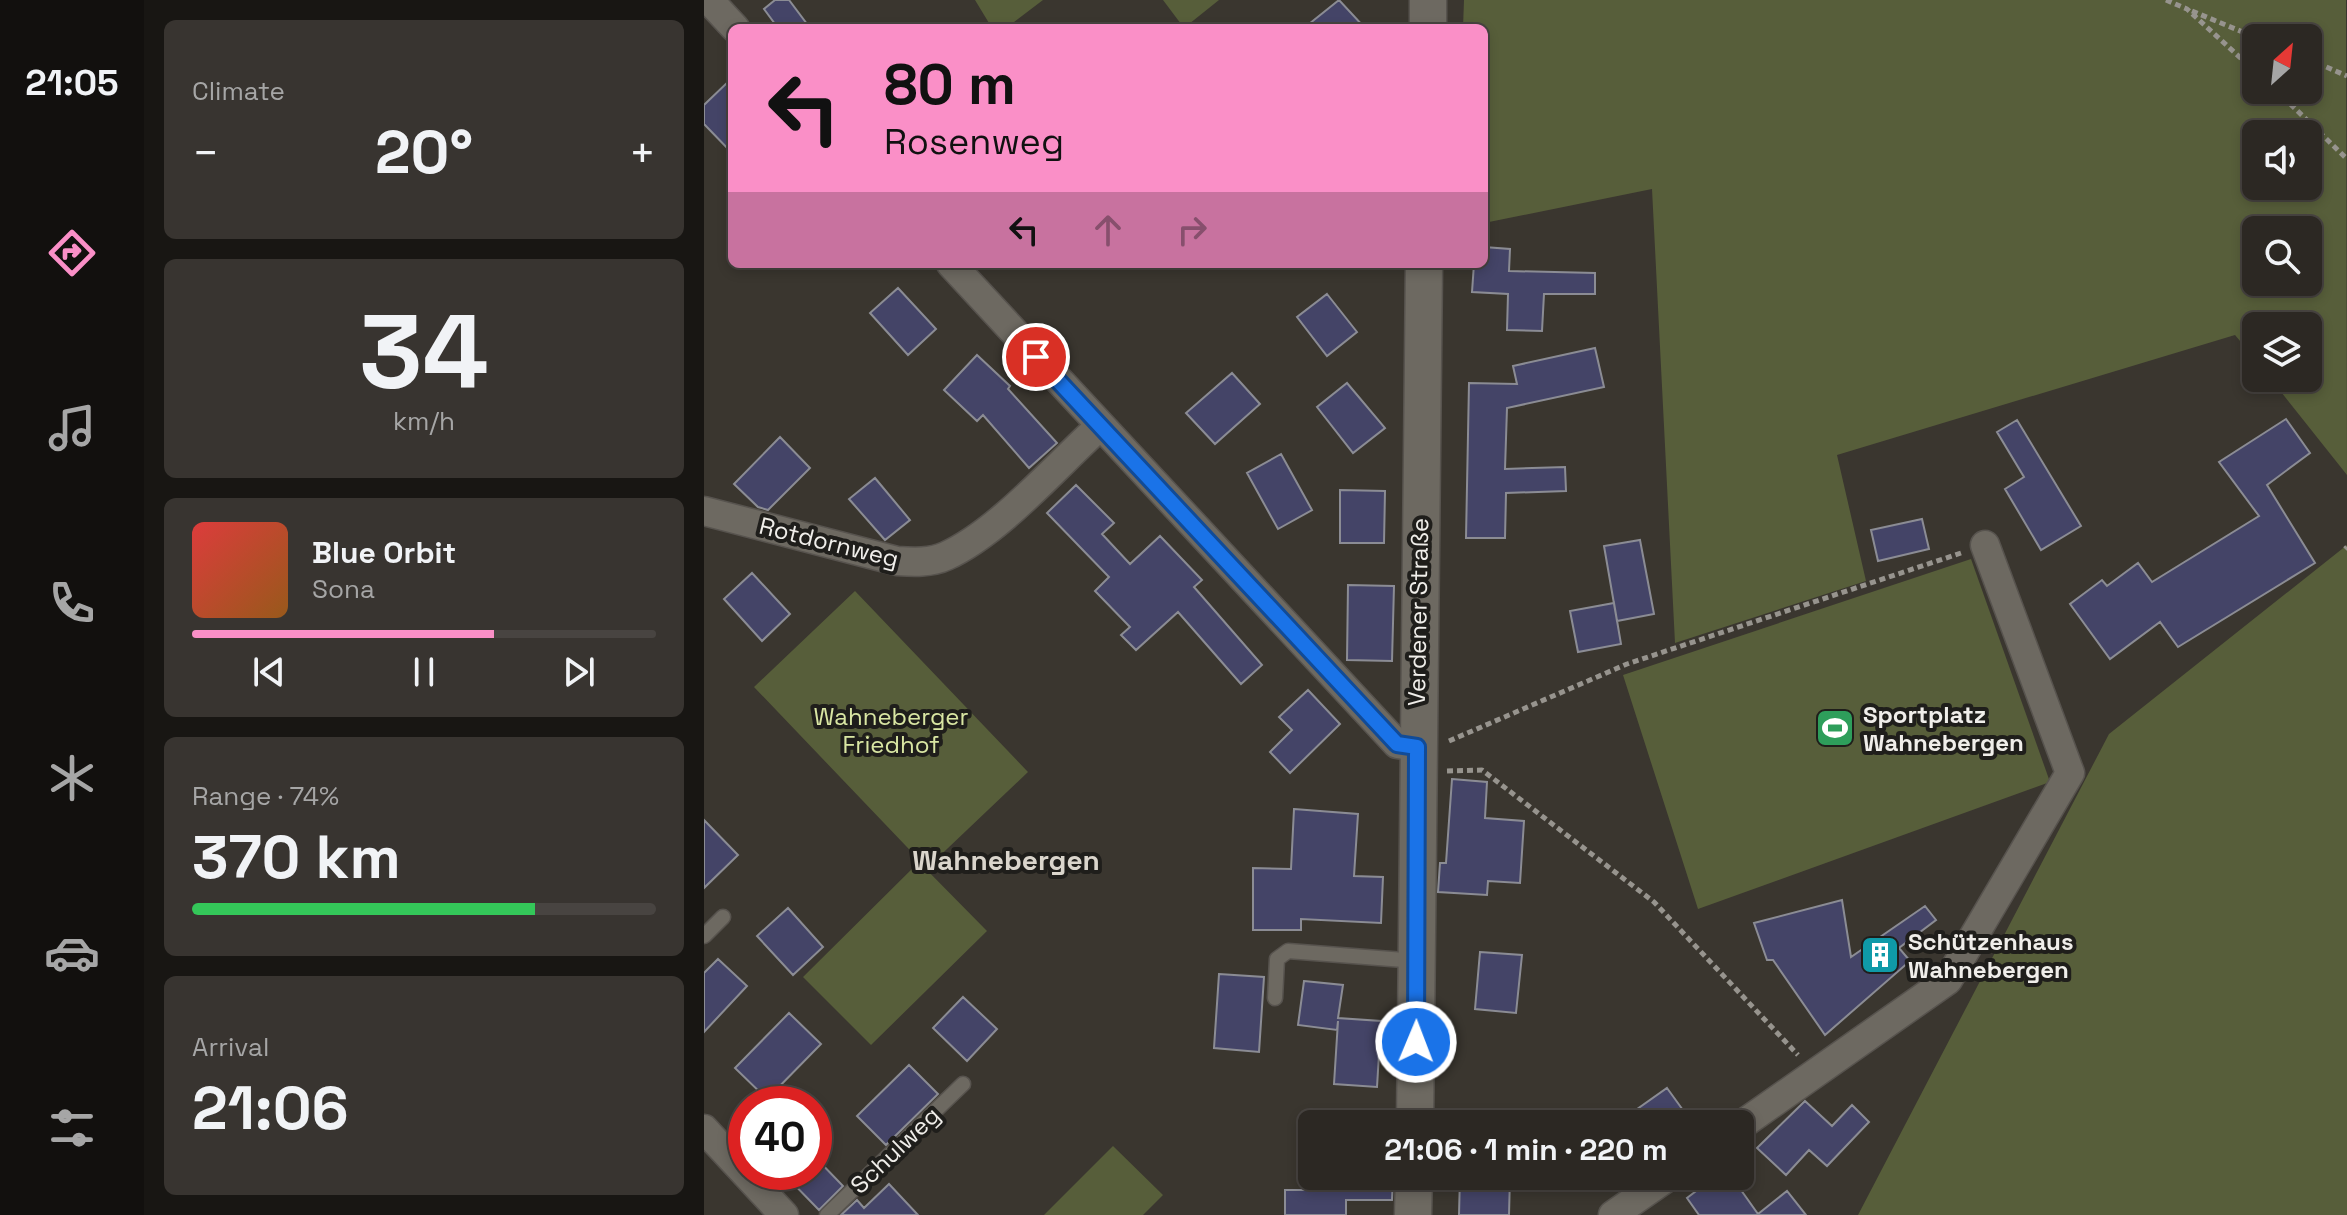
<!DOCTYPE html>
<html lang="en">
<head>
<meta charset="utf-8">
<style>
	body { margin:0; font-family:"Space Grotesk",sans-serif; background:#383430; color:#f1f3f6; height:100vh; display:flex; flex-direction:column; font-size:30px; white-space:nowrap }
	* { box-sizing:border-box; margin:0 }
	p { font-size:26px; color:#a6a6a6 }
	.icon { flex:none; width:44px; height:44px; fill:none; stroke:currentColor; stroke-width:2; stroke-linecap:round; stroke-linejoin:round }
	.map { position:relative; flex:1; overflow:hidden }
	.drawer { display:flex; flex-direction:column; gap:20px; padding:20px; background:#181613; width:560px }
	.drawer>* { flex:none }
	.top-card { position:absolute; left:24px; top:24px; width:760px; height:244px; border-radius:12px; box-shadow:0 4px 12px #0003,0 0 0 2px #484441; background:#fa8fc7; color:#111; overflow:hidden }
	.needle { width:52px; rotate:27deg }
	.tools { position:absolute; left:1538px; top:24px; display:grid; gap:16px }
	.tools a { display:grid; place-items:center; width:80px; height:80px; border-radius:12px; background:#2c2823; box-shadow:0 4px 12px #0003,0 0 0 2px #484441; font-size:40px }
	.speed { position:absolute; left:24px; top:1086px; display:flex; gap:16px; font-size:40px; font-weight:700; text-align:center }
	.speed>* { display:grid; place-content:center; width:104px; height:104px; border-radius:50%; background:#2c2823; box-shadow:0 4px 12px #0003,0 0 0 2px #484441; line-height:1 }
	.speed .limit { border:12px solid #d22; background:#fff; color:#111 }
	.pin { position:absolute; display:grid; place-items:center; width:68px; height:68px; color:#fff; margin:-34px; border:4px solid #fff; border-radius:50%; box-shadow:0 2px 8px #0007 }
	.me { position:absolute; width:88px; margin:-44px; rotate:1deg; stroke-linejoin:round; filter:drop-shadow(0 0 6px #0008) }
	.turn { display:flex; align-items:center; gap:28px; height:168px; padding:0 24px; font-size:36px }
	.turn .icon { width:104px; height:104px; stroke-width:2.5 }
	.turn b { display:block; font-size:56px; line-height:68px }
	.lanes { display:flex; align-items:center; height:76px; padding:0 24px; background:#0003; justify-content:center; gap:40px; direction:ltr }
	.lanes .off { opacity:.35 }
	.big { font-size:60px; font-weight:600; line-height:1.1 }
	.drawer .widget { flex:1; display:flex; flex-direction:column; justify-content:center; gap:12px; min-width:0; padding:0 28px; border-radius:12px; background:#383430 }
	.drawer .dial { align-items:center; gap:0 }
	.dial b { font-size:104px; line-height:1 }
	.song { display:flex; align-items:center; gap:24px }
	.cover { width:96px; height:96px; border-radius:12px; background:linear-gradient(135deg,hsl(0 70% 55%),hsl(30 70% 35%)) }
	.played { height:8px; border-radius:4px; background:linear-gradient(90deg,#fa8fc7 65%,#484441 65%) }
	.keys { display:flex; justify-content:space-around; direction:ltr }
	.heat { display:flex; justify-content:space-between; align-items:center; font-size:44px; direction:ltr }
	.charge { height:12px; border-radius:6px; background:linear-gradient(90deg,#34c759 74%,#484441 0) }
	.trip { position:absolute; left:594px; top:1110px; width:456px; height:80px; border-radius:12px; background:#2c2823; box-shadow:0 4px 12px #0003,0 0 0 2px #484441; font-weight:600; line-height:80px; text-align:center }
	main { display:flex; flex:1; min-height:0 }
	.dock { display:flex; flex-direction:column; width:144px; justify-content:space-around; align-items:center; background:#12100e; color:#a6a6a6 }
	.dock .icon { width:56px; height:56px }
	.dock .current { color:#fa8fc7 }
	.dock b { font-size:36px; color:#f1f3f6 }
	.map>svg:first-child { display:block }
	.green { fill:#575e3a; fill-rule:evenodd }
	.building { fill:#444467; stroke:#8b8c94; stroke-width:2 }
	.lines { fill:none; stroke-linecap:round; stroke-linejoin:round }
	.service-casing { stroke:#57534e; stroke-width:17 }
	.minor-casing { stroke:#57534e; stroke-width:31 }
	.tertiary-casing { stroke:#57534e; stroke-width:39 }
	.path { stroke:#97948e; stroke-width:5; stroke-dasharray:6 4; stroke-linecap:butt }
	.service { stroke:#6d6961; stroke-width:14 }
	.minor { stroke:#6d6961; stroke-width:28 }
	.tertiary { stroke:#6d6961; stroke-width:36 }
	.route-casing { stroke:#114b97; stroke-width:20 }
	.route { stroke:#1a73e8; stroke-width:14 }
	.labels { text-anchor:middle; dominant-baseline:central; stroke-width:8; stroke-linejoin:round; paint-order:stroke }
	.street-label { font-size:24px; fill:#f0eeea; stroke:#1f1e1b }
	.poi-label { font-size:24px; font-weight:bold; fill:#f0eeea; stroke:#1f1e1b; text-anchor:start }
	.park-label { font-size:24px; fill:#d9e6a3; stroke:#1f1e1b }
	.quarter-label { font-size:28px; font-weight:bold; fill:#dad5cc; stroke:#1f1e1b }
</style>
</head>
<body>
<main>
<nav class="dock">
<b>21:05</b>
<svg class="icon current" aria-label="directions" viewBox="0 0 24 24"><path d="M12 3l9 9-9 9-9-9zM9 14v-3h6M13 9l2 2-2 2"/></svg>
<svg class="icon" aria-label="music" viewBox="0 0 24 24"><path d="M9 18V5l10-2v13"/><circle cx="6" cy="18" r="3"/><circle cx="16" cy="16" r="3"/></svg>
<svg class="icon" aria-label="phone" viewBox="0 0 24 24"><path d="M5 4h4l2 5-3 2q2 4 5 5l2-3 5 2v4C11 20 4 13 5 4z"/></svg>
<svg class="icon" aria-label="climate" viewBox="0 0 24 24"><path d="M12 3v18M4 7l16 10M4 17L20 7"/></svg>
<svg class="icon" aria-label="car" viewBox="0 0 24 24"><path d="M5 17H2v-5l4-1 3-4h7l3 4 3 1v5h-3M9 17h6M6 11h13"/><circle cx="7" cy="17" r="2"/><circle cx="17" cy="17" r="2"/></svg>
<svg class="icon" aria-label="filters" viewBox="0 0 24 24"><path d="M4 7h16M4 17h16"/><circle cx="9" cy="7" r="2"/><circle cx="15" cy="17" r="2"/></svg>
</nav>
<section class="drawer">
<div class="widget"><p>Climate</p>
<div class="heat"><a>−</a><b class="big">20°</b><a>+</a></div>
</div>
<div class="widget dial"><b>34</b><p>km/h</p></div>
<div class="widget">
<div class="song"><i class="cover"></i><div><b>Blue Orbit</b><p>Sona</p></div></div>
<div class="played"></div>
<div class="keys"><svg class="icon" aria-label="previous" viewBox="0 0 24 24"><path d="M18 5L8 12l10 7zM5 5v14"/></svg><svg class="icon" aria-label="pause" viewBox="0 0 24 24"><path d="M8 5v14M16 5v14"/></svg><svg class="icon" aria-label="next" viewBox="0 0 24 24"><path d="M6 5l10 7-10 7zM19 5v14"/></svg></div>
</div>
<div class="widget"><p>Range · 74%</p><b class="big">370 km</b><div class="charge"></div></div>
<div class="widget"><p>Arrival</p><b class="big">21:06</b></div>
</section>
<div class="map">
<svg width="1643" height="1215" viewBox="0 0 1643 1215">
	<rect width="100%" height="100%" fill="#3a362f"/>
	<path class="green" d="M271,0H339L302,28H288Z
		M459,0H515L480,28Z
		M760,0H1642L1643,475L1566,378H1604V326H1552V360L1531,335L1133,455L1162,581L971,643L948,189L780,223V28H759ZM1552,38H1604V90H1552ZM1552,134H1604V186H1552ZM1552,230H1604V282H1552Z
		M1643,545V1215H1154L1405,734Z
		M1267,559L1346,782L994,909L919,675Z
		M151,591L324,772L223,868L50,687Z
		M215,862L283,931L167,1045L99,977Z
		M409,1146L459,1195L439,1215H340Z"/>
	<path class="building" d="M71,0H85L106,28H74L60,9Z
		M635,0L661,28H600Z
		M28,78V153L0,124V105Z
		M780,247L806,249L805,271L891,273V294H840L838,331L803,330L804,294L768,292L770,264H780Z
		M194,288L232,329L204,355L166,313Z
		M623,294L653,332L623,356L593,317Z
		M891,348L900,387L803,408L801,469L861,467L862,491L802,493L801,538H762L765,383L813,384L809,366Z
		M273,355L306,386L304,389L353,443L325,468L279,415L273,421L240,390Z
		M528,373L556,404L511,444L482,413Z
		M643,383L681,428L649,453L613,407Z
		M1582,419L1606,453L1563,485L1611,563L1474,647L1456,622L1406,659L1366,604L1398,580L1403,586L1434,563L1448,582L1555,516L1515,462Z
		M1313,420L1377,526L1337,550L1301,489L1320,477L1293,432Z
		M76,437L106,468L64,510L54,507L30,484Z
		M577,454L608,510L574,529L543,473Z
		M171,478L206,520L181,540L145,499Z
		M372,485L410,523L398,534L426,564L456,536L498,580L490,587L558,665L537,684L474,612L432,650L417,635L426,627L391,591L405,577L343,513Z
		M636,490L681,491L680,543H636Z
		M1218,519L1225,549L1174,561L1167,530Z
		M936,540L950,614L913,621L900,546Z
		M48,573L86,614L58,641L20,599Z
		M644,585L690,586L688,661L643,660Z
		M910,603L917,644L874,652L866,611Z
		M604,690L636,724L586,773L566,752L588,730L575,717Z
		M748,779L783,782L781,818L820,821L816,883L784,881L783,895L734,892L736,863H742Z
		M590,809L654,814L650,876L679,877L677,923L597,919V930H549V868L587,869Z
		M0,820L34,855L0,888Z
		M1138,900L1147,957L1221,906L1232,920L1195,948L1206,961L1121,1035L1069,960H1063L1050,923Z
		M84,908L119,947L89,975L53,936Z
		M776,952L818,955L812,1013L771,1009Z
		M14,959L43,986L0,1032V973Z
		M515,974L560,977L555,1052L510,1048Z
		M600,981L639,985L634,1018L677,1021L673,1087L630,1084L634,1021L633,1030L594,1025Z
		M259,997L293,1029L263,1061L229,1028Z
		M85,1013L117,1044L63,1099L31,1068Z
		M205,1065L234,1094L182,1145L153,1116Z
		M963,1088L989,1124H912Z
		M1101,1101L1128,1126L1148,1105L1165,1122L1123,1166L1105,1150L1082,1175L1053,1148Z
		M110,1156L139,1186L115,1210L78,1172H110Z
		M618,1176H689L688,1200H642V1215H581V1190H618Z
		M756,1176H806L805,1215H755Z
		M1012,1176H1027L1054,1214L1083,1191L1102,1215H995L983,1198Z
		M185,1184L214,1215H137L153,1200L160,1208Z"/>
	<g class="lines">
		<g class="service-casing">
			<path id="service" d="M0,936L19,917
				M571,998L573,959L584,951L713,961
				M123,1215L259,1084"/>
		</g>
		<g class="minor-casing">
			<path id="minor" d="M5,0L31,28
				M247,264L693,744L713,747
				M0,511L193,561C209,562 227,563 242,556C295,532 352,466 396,426
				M1036,1126L1244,980L1366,773L1281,545
				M0,1129L80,1215
				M909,1215L965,1176"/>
		</g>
		<g class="tertiary-casing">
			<path id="tertiary" d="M724,0V28
				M711,1124L720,264
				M709,1215L710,1176"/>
		</g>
		<path class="path" d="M1462,0L1483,9L1552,72
			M1488,11L1553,38
			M1604,59L1643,76
			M1572,90L1643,159
			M1641,549L1643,547
			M745,741L923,664L1257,553
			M743,771L778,770L950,902L1094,1055"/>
		<use href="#service" class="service"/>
		<use href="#minor" class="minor"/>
		<use href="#tertiary" class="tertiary"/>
	</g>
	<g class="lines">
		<g class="route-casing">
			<path id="route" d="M332,357L693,744L713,747L712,1042"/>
		</g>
		<use href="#route" class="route"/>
	</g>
	<defs>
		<g id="stadium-square" transform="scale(2)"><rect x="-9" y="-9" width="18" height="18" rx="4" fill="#2e9e5b" stroke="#1f1e1b"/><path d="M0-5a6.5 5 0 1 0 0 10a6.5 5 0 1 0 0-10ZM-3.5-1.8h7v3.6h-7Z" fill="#fff"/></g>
		<g id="building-square" transform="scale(2)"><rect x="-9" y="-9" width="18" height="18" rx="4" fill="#0f9aa8" stroke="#1f1e1b"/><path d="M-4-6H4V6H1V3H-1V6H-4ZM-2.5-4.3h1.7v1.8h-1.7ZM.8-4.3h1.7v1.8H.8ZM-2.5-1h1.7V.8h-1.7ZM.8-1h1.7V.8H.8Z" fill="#fff"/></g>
	</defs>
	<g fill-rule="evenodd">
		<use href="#stadium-square" x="1131" y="728"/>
		<use href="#building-square" x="1176" y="955"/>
	</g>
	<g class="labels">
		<g class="street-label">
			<text transform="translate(125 542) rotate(14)">Rotdornweg</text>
			<text transform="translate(714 612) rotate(-89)">Verdener Straße</text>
			<text transform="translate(191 1150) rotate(-44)">Schulweg</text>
		</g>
		<g class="poi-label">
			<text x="1159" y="714">Sportplatz<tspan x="1159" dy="28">Wahnebergen</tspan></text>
			<text x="1204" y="941">Schützenhaus<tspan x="1204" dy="28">Wahnebergen</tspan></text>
		</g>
		<g class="park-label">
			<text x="187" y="716">Wahneberger<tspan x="187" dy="28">Friedhof</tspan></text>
		</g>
		<g class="quarter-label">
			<text x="302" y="860">Wahnebergen</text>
		</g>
	</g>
</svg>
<div class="tools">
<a><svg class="needle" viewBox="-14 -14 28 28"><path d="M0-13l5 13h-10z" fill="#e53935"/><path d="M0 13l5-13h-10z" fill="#a6a6a6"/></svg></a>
<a><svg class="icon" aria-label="sound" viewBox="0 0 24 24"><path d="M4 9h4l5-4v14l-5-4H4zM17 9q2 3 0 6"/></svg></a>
<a><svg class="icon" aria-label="search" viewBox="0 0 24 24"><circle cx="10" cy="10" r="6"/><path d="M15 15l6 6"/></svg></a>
<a><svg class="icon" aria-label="layers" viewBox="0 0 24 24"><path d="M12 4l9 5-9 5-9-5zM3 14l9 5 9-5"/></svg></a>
</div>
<div class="speed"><div class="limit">40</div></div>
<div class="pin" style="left:332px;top:357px;background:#d93025"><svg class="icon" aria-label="arrive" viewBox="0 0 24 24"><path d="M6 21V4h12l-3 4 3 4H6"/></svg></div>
<svg class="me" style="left:712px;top:1042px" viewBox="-20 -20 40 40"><circle r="17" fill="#1a73e8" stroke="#fff" stroke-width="3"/><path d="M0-11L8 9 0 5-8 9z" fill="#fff"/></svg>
<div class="trip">21:06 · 1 min · 220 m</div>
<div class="top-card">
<div class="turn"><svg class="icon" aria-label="left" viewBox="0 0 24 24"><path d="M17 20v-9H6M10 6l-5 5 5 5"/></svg><div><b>80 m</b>Rosenweg</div></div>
<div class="lanes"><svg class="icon" aria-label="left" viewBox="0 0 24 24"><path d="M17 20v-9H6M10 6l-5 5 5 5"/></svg><svg class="icon off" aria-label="ahead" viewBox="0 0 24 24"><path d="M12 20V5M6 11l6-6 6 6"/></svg><svg class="icon off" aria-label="right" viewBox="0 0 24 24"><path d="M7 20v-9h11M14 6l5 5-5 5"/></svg></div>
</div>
</div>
</main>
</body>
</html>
